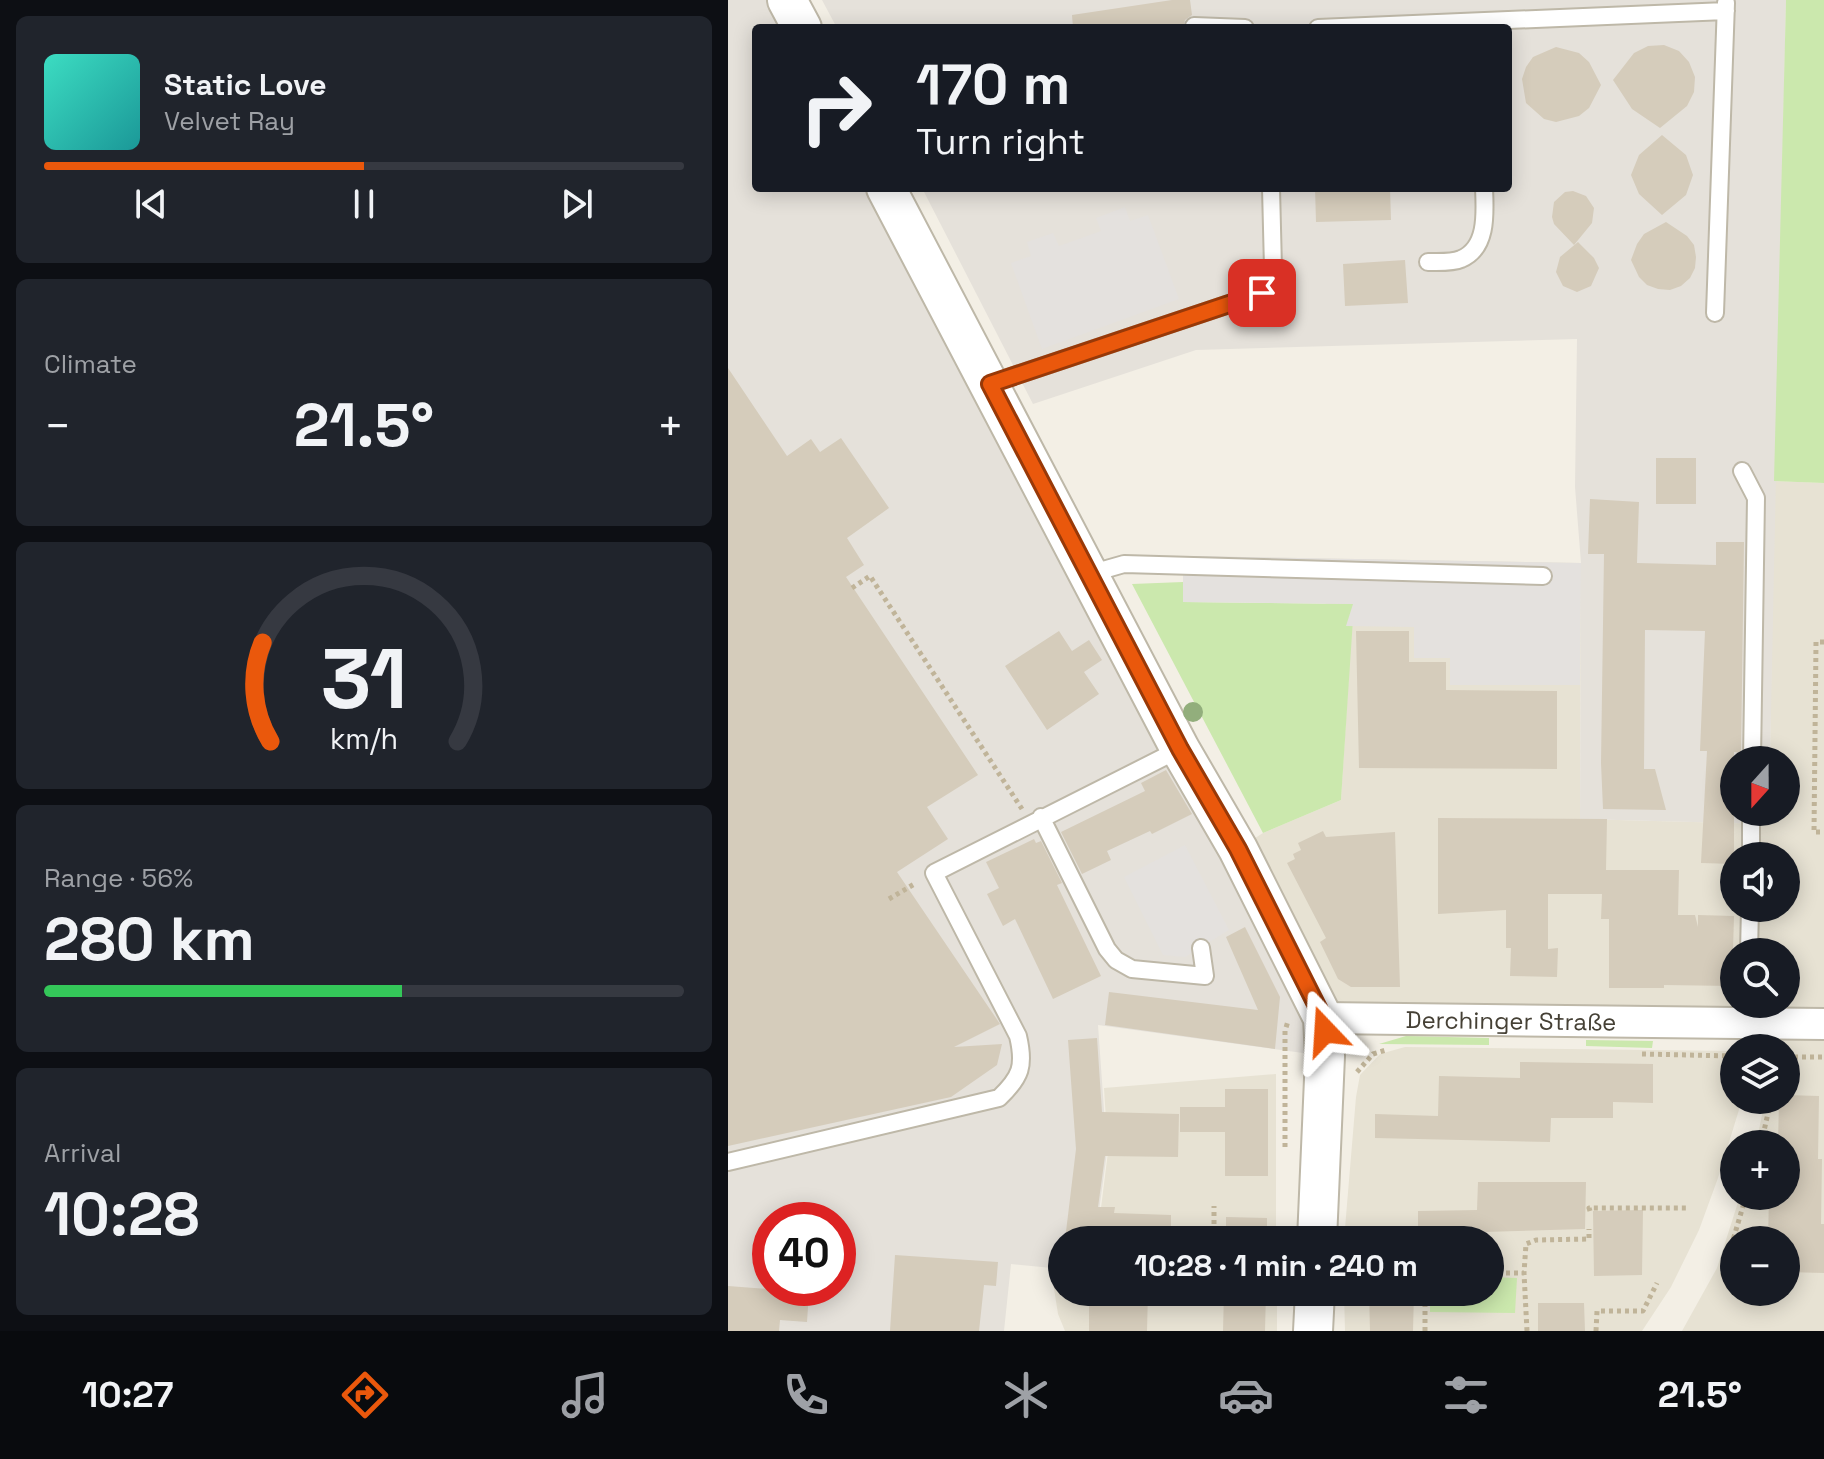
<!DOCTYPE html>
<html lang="en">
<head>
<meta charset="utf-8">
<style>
	body { margin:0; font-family:"Space Grotesk",sans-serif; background:#20242c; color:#f1f3f6; height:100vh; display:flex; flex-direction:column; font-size:30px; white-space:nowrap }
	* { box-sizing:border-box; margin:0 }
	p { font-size:26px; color:#9ea1a6 }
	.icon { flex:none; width:44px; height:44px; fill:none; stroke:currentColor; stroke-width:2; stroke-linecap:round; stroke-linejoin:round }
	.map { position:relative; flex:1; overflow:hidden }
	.panel { display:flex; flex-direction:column; gap:16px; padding:16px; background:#0d0f14; width:728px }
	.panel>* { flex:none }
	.banner { position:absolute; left:24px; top:24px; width:760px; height:168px; border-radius:8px; box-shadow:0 4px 20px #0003; background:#171b24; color:#f1f3f6; overflow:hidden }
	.needle { width:52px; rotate:201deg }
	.buttons { position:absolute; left:992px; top:746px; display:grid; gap:16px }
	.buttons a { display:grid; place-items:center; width:80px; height:80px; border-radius:50%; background:#171b24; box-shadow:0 4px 20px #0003; font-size:40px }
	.speed { position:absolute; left:24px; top:1202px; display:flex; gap:16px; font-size:40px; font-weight:700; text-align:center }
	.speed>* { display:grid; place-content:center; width:104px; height:104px; border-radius:50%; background:#171b24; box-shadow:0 4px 20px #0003; line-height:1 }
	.speed .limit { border:12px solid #d22; background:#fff; color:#111 }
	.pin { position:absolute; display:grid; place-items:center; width:68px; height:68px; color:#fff; margin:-34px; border-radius:16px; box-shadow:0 4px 12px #0006 }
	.me { position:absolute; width:88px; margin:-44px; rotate:340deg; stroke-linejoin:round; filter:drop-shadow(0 0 6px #0008) }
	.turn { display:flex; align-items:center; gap:28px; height:168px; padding:0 32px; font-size:36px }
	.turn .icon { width:104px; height:104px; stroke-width:2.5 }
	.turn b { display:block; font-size:56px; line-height:68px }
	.big { font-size:60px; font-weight:800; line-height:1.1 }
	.panel .tile { flex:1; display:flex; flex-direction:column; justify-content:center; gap:12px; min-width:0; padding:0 28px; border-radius:12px; background:#20242c }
	.panel .dial { align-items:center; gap:0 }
	.dial svg { height:208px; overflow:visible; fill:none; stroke:#363941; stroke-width:7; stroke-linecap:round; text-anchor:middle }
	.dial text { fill:#f1f3f6; stroke:none }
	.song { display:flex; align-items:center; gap:24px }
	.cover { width:96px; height:96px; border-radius:12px; background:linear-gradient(135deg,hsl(170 70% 55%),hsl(180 70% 35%)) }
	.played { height:8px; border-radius:4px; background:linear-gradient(90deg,#ea580c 50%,#363941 50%) }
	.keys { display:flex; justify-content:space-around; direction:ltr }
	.heat { display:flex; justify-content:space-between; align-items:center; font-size:44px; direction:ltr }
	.charge { height:12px; border-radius:6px; background:linear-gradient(90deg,#34c759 56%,#363941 0) }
	.trip { position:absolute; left:320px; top:1226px; width:456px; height:80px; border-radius:40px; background:#171b24; box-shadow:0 4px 20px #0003; font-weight:800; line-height:80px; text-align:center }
	.tabs { display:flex; height:128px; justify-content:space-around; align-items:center; background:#090b0e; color:#9ea1a6 }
	.tabs .icon { width:56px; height:56px }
	.tabs .active { color:#ea580c }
	.tabs b { font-size:36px; color:#f1f3f6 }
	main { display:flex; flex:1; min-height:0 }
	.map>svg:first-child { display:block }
	.residential { fill:#e7e2d3; fill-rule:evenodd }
	.industrial { fill:#e5e1da; fill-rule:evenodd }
	.green { fill:#cbe8ad }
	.parking { fill:#e4e1de }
	.building { fill:#d5ccbb }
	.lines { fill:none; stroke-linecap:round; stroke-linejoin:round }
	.service-casing { stroke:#beb8a8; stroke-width:20 }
	.minor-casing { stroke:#beb8a8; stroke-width:34 }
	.tertiary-casing { stroke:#beb8a8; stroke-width:42 }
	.path { stroke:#c0b499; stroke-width:5; stroke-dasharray:4 4; stroke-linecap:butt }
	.service { stroke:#fff; stroke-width:16 }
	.minor { stroke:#fff; stroke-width:30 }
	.tertiary { stroke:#fff; stroke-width:38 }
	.tree { fill:#92ae7c }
	.route-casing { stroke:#983908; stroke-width:20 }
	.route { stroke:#ea580c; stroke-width:14 }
	.labels { text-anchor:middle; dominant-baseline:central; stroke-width:8; stroke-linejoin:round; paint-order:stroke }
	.street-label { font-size:24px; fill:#454035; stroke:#fff }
</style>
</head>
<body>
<main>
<section class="panel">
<div class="tile">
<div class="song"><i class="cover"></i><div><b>Static Love</b><p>Velvet Ray</p></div></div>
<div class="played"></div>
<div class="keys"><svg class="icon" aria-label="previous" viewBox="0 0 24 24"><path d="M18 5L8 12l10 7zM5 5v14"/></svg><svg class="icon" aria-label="pause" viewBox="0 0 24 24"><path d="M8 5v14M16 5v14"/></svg><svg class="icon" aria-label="next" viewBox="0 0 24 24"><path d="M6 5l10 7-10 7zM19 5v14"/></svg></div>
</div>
<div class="tile"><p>Climate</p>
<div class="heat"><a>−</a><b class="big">21.5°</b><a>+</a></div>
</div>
<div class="tile dial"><svg viewBox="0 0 100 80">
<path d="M14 69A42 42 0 1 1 86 69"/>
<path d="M14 69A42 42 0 0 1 11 31" stroke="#ea580c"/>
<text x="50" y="56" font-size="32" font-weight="700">31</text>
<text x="50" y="72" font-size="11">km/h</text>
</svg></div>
<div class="tile"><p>Range · 56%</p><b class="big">280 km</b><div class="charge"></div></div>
<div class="tile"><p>Arrival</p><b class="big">10:28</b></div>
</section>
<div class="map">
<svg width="1096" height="1331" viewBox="0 0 1096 1331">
	<rect width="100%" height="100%" fill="#f3efe5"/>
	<path class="residential" d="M1046,481L1096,483V1331H954L989,1268L1012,1196H1058V1144H1028L1037,1100H1058V1048H1047L1050,1011L607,1005L510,849L535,833L613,800L625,605L599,604L455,556L853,563L852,819L1041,824V812H1058V760H1042ZM1006,856H1058V908H1006ZM1006,952H1058V1004H1006ZM1006,1240H1058V1292H1006Z
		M677,1047L1006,1051V1100H1014L990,1178L971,1230L943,1287L914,1331H617L616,1292H762V1240H616L628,1097L632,1075L652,1054Z
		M548,1074V1240H369L380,1152L376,1088Z
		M324,1276L334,1277V1292H549V1331H337L330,1314Z"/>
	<path class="industrial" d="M0,0H41L55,28H28V188H139L435,757L452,749L597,1056L370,1025L379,1152L367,1240H334V1269L283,1264L276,1331H0ZM42,1220H110V1288H42Z
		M94,0H1058L1042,760H1006V812H1041V824L852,819L853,563L847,487L849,339L468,350L305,404L194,188H780V28H109Z"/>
	<path class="green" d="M1058,0H1096V483L1046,481Z
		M455,582V602L626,604L613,800L535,833L404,584Z
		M678,1036L761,1038V1045L651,1044Z
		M858,1040L925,1041L924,1048L858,1046Z
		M762,1277L789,1278L787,1313L702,1312V1292H762Z"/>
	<path class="parking" d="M397,207L402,221L420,215L451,299L314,349L283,263L303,256L299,242L325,233L331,246L373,231L368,218Z
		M455,556L853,563L852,685H722V658H686V627L618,626L625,604L455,602Z
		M457,845L501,930L457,957L435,955L396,877Z"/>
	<path class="building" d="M444,0H462L464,15L457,20L455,28H345L344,15Z
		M936,45L951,51L961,62L967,77L966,92L959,106L932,128L904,109L885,80L906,53L920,46Z
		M828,47L851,53L861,62L873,85L861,108L851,116L828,122L816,119L798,103L794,79L798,67L805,57Z
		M934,135L958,155L965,175L958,195L934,215L911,194L903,175L911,155Z
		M587,188H662L663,220L588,222Z
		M845,191L858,196L866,208L864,223L846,245L826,224L824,217L826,202L837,192Z
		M938,222L959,236L966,245L968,257L967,268L962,278L953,286L942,290L930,289L919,285L911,277L903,260L909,244L916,234Z
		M850,242L866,258L871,268L863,286L849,292L835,286L828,272L832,257Z
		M677,260L680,303L617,306L615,264Z
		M0,368L59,456L83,439L92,452L113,438L161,508L119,538L136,565L118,577L250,775L199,807L220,839L169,872L272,1024L226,1047L274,1044L269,1065L223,1097L0,1146Z
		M928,458H968V504H928Z
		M862,499L911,502L909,563L988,565V542H1016L1013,753L1006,752V864L973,863L979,751H972L977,631L917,630L916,769H927L938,810L875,809L873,763L876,554H860Z
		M331,631L344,651L361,640L374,660L356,672L371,694L319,730L277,666Z
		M628,631H681V662H718V690L829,691V769L631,768Z
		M438,770L464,814L424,834L422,831L379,851L383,860L354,874L333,832L417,791L413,783Z
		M710,818L879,819L878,870H951L950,915H967L970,927V915L1006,916L1004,986L936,985V988H881V919H873L874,894H820V949L830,948L829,977L782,976L783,948H778V910L710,914Z
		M595,831L598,837L667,832L672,987H623L610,979L592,942L598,938L559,863L567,859L565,854L573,850L570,843Z
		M306,839L308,843L313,841L334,883L329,885L373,976L325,999L287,919L275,926L259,894L271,888L258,862Z
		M517,927L552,997L547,1049L377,1025L381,992L530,1010L498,937Z
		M369,1038L374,1112L451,1114L450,1157L377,1156L370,1207H387L386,1213L443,1215V1240H337L348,1149L340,1040Z
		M792,1062L925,1064V1103L885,1102V1118H823L822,1142L647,1138V1114L710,1116L711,1076L792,1078Z
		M497,1089H540V1176H497V1132H452V1107H497Z
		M1058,1095L1091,1096L1090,1159H1094L1093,1224H1096V1273L1058,1272V1240H1040L1041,1196H1058V1144H1050L1051,1100H1058Z
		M750,1182H858L857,1229L756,1232V1240H690V1211L749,1210Z
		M915,1210L914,1275L866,1276L865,1211Z
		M498,1217L539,1218V1240H498Z
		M167,1255L270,1262L268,1286L256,1285L251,1331H162Z
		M0,1286L81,1292L79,1322L52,1320L51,1331H0Z
		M361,1292H420L419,1331H361Z
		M496,1292H538L537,1331H495Z
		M641,1292H686L685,1331H642Z
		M810,1303H856L857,1331H810Z"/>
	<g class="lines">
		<g class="service-casing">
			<path id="service" d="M466,26L517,28
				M590,28L998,11
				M700,262C710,262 724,263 733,259C760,248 757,212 756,188
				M987,313L998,3
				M262,384L534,293L543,285L545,268L543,188
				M1014,471L1028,498L1024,760
				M361,574L396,564L815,576
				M313,817L379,949L388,960L404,969L477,976L473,948
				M1023,856V812
				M1021,952L1022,908
				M0,1162L271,1098C293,1077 297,1066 290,1036L206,873L452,749"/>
		</g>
		<g class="minor-casing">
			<g id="minor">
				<path id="s1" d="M595,1018L1096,1024"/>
			</g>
		</g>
		<g class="tertiary-casing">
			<path id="tertiary" d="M59,0L74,28
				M158,188L452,749L510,849L595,1018L597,1056L589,1240
				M585,1331L587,1292"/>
		</g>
		<path class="path" d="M124,588L142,576L294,809
			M1096,642H1088L1086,832H1096
			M161,899L188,883
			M914,1054L1006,1056
			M1058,1057H1096
			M629,1072L645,1054L658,1050
			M1033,1144L1043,1100
			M557,1147V1031L560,1021
			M862,1211L861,1208H959
			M486,1240V1206
			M762,1273H796
			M1006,1275L995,1274L1018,1196
			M697,1331V1292
			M799,1331L796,1273L798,1244L808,1240L861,1239V1229
			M868,1331L869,1311H915L929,1283"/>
		<use href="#service" class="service"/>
		<use href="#minor" class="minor"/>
		<use href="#tertiary" class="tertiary"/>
	</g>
	<circle class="tree" cx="465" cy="712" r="10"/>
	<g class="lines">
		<g class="route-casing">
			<path id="route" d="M534,293L262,384L452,749L510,849L595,1018L597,1031"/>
		</g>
		<use href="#route" class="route"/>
	</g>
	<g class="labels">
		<g class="street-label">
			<text stroke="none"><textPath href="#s1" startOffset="188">Derchinger Straße</textPath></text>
		</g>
	</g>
</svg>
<div class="buttons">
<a><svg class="needle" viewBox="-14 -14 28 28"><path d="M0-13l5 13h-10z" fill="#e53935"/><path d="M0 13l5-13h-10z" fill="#9ea1a6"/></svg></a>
<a><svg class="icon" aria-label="sound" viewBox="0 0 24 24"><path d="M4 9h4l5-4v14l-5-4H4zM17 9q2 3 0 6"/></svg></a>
<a><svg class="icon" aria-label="search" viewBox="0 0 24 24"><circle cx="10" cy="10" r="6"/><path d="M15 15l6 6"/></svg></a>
<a><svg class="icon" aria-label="layers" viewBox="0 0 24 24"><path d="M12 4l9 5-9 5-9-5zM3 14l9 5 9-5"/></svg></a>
<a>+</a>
<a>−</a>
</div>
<div class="speed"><div class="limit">40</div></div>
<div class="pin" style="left:534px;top:293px;background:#d93025"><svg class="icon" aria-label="arrive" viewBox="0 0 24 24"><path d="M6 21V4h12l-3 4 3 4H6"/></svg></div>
<svg class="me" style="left:597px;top:1031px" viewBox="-20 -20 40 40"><path d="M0-17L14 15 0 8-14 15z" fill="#ea580c" stroke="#fff" stroke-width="4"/></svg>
<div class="trip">10:28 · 1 min · 240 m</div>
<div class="banner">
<div class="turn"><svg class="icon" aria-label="right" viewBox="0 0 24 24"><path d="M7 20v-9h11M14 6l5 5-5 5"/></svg><div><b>170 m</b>Turn right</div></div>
</div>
</div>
</main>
<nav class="tabs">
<b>10:27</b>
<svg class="icon active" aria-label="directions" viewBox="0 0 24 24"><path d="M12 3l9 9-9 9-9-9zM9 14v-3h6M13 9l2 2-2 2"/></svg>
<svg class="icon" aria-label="music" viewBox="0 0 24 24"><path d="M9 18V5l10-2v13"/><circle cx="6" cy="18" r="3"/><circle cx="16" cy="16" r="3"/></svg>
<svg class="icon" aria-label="phone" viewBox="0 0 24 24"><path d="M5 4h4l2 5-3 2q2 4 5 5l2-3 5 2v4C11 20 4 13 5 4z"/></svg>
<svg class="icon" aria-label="climate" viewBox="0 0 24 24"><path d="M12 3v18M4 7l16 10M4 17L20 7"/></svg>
<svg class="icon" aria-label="car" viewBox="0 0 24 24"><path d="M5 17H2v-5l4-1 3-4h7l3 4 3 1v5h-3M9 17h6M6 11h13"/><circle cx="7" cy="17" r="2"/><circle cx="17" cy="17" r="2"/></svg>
<svg class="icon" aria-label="filters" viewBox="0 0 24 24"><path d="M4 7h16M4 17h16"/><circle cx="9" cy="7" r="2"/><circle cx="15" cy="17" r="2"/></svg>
<b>21.5°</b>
</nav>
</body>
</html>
